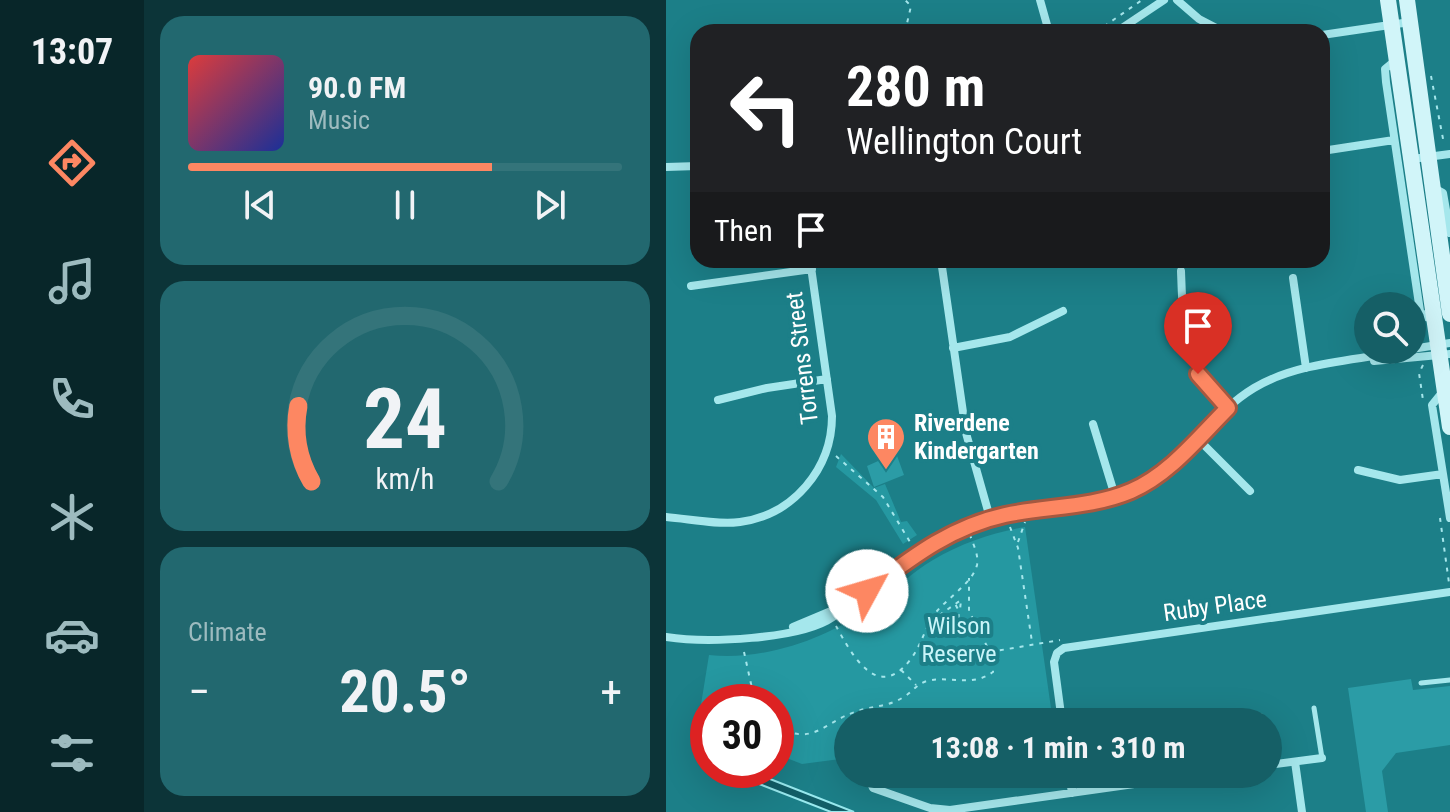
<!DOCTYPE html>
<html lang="en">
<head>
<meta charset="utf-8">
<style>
	body { margin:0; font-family:"Roboto Condensed",sans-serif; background:#22686f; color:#f1f3f6; height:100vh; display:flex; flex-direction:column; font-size:30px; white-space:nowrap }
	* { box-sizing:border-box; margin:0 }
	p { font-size:26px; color:#9dbbbf }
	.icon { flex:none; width:44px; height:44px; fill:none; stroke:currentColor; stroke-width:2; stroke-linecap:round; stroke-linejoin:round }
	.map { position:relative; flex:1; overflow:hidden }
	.drawer { display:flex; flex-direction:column; gap:16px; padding:16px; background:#0c3438; width:522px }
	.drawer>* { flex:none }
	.banner { position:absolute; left:24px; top:24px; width:640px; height:244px; border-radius:24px; box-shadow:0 8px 32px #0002; background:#202124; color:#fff; overflow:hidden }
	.tools { position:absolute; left:688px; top:292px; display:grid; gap:16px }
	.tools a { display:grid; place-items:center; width:72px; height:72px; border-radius:50%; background:#155f66; box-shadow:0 8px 32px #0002; font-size:40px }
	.speed { position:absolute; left:24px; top:684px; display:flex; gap:16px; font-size:40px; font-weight:700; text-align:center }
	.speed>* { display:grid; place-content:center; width:104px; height:104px; border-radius:50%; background:#155f66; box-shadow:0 8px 32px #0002; line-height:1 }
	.speed .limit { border:12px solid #d22; background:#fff; color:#111 }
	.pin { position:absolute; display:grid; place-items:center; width:68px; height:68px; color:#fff; margin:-82px -34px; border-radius:50% 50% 50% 0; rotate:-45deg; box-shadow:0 0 8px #0007 }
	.pin .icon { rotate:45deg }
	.me { position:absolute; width:88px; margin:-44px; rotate:51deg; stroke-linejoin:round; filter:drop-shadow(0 0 6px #0008) }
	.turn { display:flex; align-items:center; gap:28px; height:168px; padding:0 24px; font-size:36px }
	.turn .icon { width:104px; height:104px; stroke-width:2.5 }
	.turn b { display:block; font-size:56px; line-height:68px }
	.then { display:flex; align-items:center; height:76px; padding:0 24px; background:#0003; gap:16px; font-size:30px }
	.big { font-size:60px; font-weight:700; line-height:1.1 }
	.drawer .tile { flex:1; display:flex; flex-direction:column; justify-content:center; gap:12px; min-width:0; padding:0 28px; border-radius:24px; background:#22686f }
	.drawer .dial { align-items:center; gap:0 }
	.dial svg { height:208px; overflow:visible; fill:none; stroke:#34747a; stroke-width:7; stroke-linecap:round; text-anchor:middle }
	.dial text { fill:#f1f3f6; stroke:none }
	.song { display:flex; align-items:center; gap:24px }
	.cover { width:96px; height:96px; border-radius:12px; background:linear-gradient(135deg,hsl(0 70% 55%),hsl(230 70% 35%)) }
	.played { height:8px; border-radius:4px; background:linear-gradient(90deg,#fd8762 70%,#34747a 70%) }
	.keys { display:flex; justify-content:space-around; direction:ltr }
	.heat { display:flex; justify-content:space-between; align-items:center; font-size:44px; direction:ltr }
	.trip { position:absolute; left:168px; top:708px; width:448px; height:80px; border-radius:40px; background:#155f66; box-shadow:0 8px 32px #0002; font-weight:700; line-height:80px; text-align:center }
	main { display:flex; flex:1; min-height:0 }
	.menu { display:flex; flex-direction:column; width:144px; justify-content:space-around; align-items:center; background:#082629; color:#9dbbbf }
	.menu .icon { width:56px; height:56px }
	.menu .selected { color:#fd8762 }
	.menu b { font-size:36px; color:#f1f3f6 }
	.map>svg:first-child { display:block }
	.green { fill:#2598a1 }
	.water { fill:#125e67; stroke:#98e9ee; stroke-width:2 }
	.building { fill:#2b9ca6 }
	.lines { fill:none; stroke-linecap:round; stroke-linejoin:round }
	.path { stroke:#a5e7ec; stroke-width:2; stroke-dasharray:4 6; stroke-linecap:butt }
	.lane { stroke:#a5e7ec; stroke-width:5 }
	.street { stroke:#a5e7ec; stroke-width:8 }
	.secondary { stroke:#d1f5f9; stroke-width:16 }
	.route-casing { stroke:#a45840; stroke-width:20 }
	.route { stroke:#fd8762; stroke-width:14 }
	.labels { text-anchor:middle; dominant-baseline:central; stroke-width:8; stroke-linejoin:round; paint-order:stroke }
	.street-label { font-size:24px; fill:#fff; stroke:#1c7f88 }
	.poi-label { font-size:24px; font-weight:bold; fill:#fff; stroke:#1c7f88; text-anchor:start }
	.park-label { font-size:24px; fill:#caf5f9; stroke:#1c7f88 }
</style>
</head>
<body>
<main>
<nav class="menu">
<b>13:07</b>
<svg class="icon selected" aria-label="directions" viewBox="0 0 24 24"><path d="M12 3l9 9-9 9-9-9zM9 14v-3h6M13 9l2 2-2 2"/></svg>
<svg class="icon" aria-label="music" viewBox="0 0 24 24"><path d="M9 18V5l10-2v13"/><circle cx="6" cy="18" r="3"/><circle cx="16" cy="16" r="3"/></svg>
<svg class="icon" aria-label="phone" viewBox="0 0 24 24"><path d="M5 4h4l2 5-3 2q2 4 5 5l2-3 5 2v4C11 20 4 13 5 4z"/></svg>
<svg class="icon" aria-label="climate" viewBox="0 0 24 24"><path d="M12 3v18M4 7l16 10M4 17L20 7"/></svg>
<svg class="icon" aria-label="car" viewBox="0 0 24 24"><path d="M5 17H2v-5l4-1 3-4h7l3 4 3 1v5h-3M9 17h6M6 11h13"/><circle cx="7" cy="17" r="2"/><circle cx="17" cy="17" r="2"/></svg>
<svg class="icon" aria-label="filters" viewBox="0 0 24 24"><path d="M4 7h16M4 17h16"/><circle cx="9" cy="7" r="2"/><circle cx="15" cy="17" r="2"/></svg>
</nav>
<section class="drawer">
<div class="tile">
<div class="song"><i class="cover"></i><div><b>90.0 FM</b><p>Music</p></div></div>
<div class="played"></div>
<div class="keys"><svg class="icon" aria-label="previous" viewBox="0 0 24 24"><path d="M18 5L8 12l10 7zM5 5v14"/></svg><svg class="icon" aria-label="pause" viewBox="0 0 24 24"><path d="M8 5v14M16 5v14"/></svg><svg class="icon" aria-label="next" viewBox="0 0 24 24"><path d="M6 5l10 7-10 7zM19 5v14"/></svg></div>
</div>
<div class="tile dial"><svg viewBox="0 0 100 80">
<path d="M14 69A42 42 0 1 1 86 69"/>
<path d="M14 69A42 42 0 0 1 9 40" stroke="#fd8762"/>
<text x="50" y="56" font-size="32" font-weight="700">24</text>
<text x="50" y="72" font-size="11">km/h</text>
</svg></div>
<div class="tile"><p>Climate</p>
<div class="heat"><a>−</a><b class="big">20.5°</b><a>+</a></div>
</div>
</section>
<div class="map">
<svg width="784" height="812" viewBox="0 0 784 812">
	<rect width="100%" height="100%" fill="#1c7f88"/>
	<path class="green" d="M175,454L208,488L219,484L235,522L241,521L251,535L237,544L210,500L170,467Z
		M359,527L387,722H182V758L136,764L110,754V702H42V726L32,723L43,655C100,661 163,638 209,604C229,590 246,572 267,560C296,543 326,533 359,527Z"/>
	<path class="water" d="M57,770H81L188,812H165Z"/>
	<path class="building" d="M230,453L238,475L208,487L201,466Z
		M745,679L747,690L784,686V745L730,753L716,771L722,812H700L682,688Z"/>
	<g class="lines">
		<path class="path" d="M239,32L245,6L239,0
			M430,32L476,0
			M765,76L778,144
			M757,365L753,373L757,400
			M170,456L217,497L244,542
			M774,518L783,583
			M344,527L352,548L366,642
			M352,542L359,522
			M270,625L275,614L295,600L294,610
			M170,626C185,653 211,703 244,660C256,645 259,626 271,611C282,598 307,582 311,565C313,555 307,544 304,535
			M262,627L270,626L278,632L292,624L293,611L289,604
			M78,652L89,702
			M324,652L394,640
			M235,670L250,685
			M110,727C149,746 156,723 189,712C204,706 222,707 236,698C246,693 250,684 261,681C284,675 305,688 327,672L328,660L303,611V578"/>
		<path class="lane" d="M755,683L784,680
			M648,708L656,758
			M595,716L596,722
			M541,721V722
			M444,774L446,787"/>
		<path class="street" d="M374,0L383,32
			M511,0L533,19L558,32
			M450,32L498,0
			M656,35L744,22
			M731,59L719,69L720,82L754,311L759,317L767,318
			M656,151L728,140
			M746,159L784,154
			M0,167L32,166
			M768,188L777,193L784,233
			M275,260L300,433L324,518
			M515,271C517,325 517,372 562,408
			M627,278L640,368
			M25,286L146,269
			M287,348L344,337L397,311
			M746,349L784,343
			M708,361L784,354
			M779,389L766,405L784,518
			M52,400L101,388L161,379
			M427,424L449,496
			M532,439L584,491
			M692,470L734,480L777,474
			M0,517C24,519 50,525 74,522C127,515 166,469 166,416L144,260
			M127,627L177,606
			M0,637C39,643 134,640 167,617C206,589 241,554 285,533C343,506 411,516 468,489C517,466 543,415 588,388C633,361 692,361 741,350
			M396,722L388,662L391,653L398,648L784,592
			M629,762L636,812
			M602,765L656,758
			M201,774L207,788L264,808L284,810L539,774
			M403,774L406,793"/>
		<path class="secondary" d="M722,0L784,427
			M741,0L784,314"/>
	</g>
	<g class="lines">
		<g class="route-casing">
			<path id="route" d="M201,591C245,558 284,527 339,515C380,506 425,508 465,491C504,474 532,438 562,408L532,374"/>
		</g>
		<use href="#route" class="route"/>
	</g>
	<defs>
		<g id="building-pin" transform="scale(2)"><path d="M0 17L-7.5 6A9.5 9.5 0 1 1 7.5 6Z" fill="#fd8762" stroke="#1c7f88"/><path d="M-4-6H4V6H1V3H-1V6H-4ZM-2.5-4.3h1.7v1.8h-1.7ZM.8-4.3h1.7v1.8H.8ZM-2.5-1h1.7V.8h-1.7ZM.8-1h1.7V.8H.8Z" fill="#fff"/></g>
	</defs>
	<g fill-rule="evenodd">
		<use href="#building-pin" x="220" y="437"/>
	</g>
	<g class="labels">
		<g class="street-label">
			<text transform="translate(136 358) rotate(-97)">Torrens Street</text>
			<text transform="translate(549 606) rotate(-8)">Ruby Place</text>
		</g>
		<g class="poi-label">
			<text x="248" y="423">Riverdene<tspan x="248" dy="28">Kindergarten</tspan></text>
		</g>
		<g class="park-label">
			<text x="293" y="626">Wilson<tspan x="293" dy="28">Reserve</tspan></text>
		</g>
	</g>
</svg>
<div class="tools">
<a><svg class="icon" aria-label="search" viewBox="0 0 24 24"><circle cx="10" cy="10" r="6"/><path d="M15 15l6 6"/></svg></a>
</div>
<div class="speed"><div class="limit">30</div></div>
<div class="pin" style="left:532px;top:374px;background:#d93025"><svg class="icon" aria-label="arrive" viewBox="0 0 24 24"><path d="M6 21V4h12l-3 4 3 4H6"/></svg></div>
<svg class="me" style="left:201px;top:591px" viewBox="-20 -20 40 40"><circle r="19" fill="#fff"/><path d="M0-13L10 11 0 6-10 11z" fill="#fd8762"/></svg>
<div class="trip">13:08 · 1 min · 310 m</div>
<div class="banner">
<div class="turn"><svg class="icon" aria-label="left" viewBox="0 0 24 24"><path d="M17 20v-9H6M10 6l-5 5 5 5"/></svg><div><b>280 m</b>Wellington Court</div></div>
<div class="then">Then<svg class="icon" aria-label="arrive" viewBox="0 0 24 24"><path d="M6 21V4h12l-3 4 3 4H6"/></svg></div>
</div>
</div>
</main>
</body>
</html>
